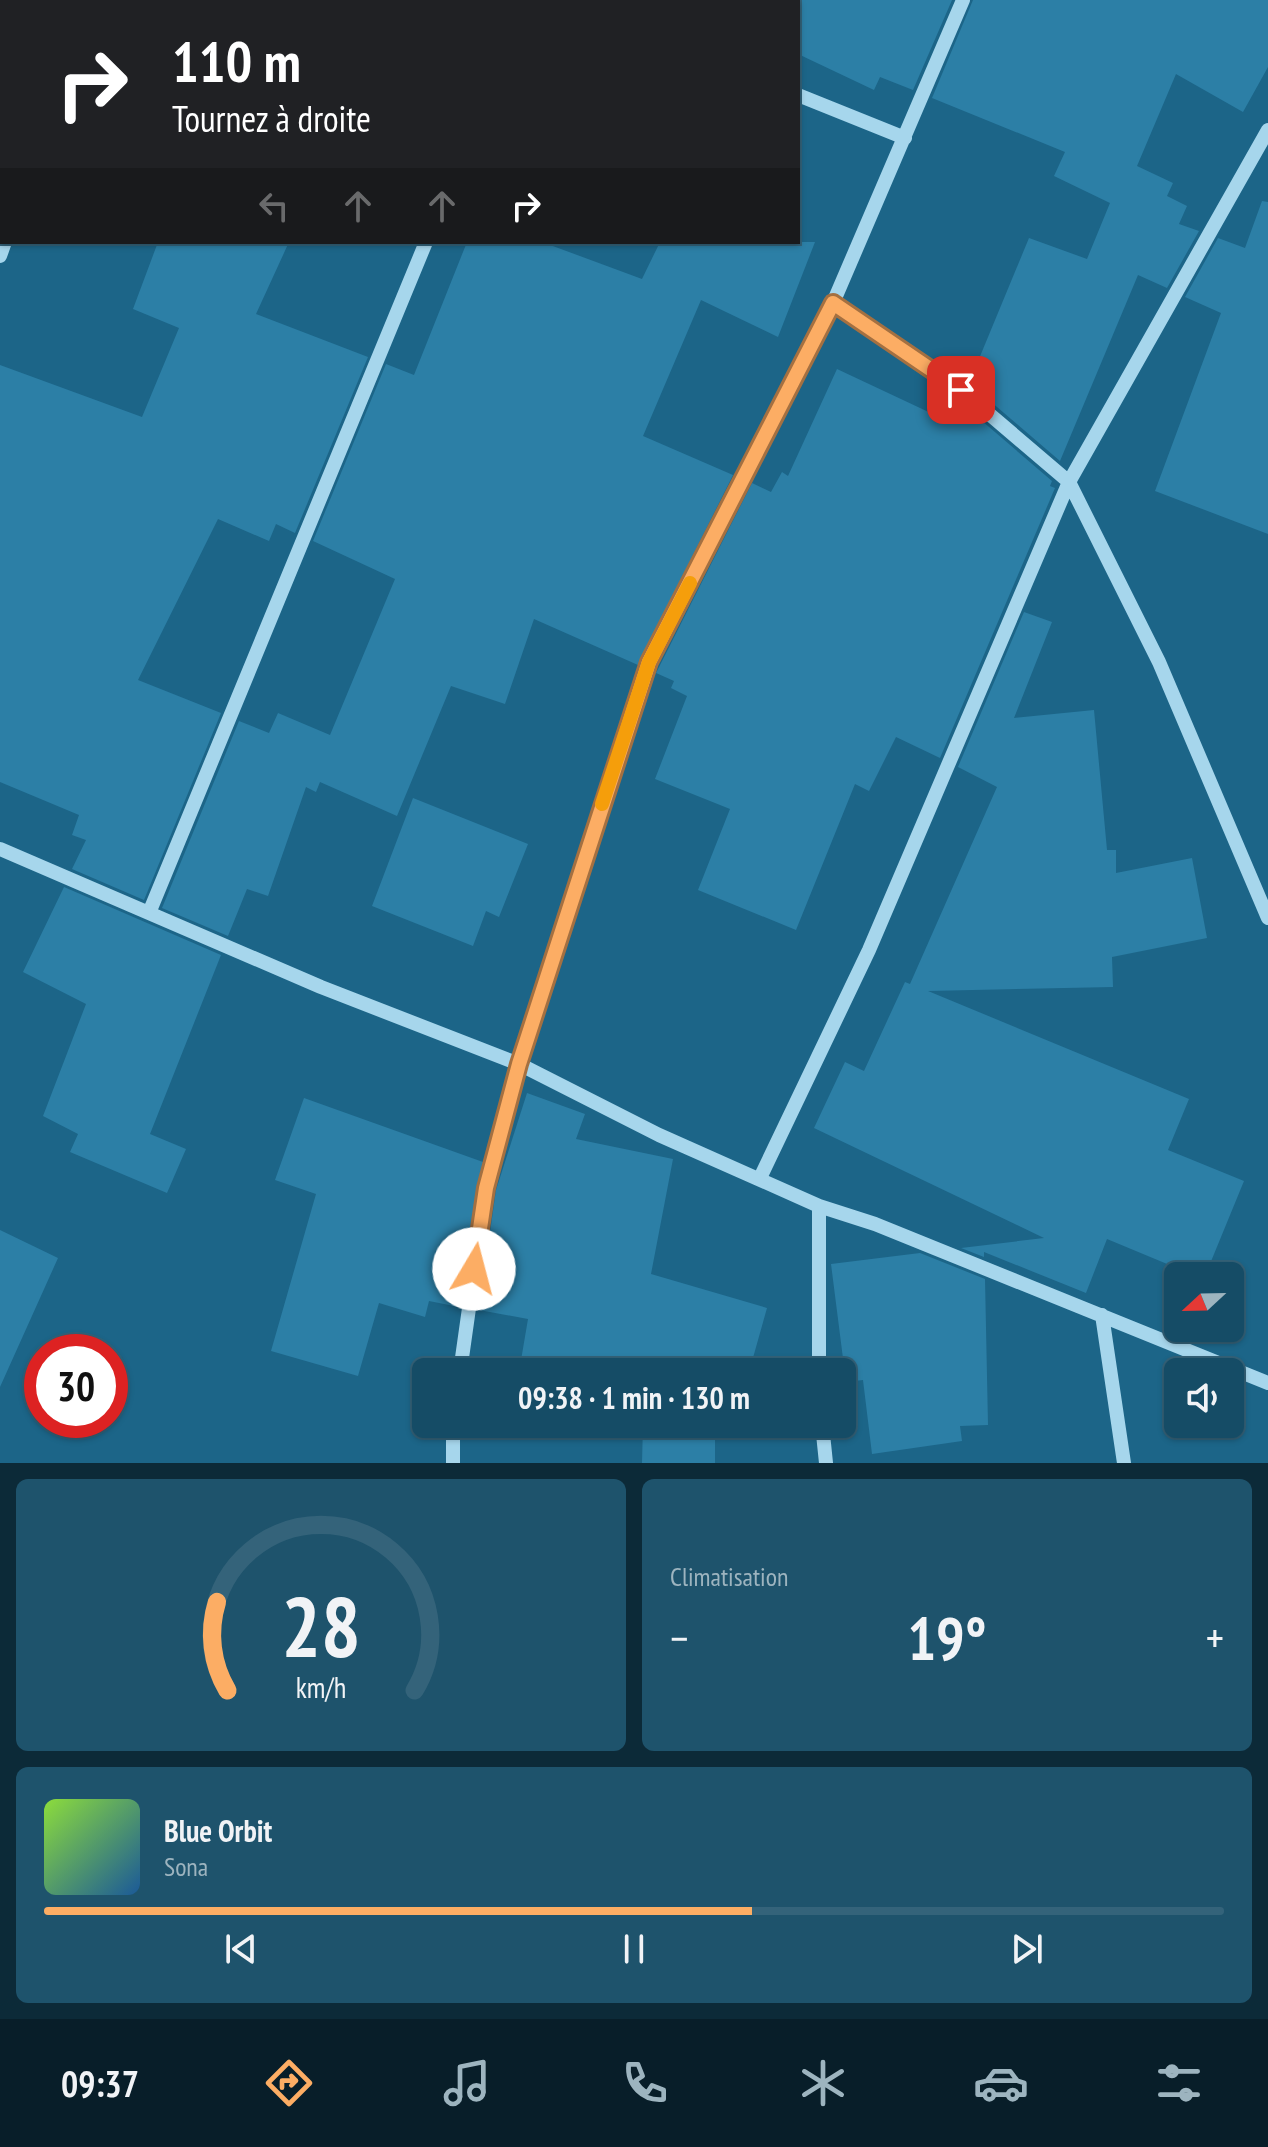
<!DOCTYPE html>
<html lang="fr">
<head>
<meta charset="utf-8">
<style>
	body { margin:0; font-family:"PT Sans Narrow",sans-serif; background:#1e536c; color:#f1f3f6; height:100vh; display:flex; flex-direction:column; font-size:30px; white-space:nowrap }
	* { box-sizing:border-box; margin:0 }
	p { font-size:26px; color:#9db4bf }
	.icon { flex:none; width:44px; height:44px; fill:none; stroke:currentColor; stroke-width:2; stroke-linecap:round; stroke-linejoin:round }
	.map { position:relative; height:1463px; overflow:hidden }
	.drawer { display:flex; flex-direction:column; gap:16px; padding:16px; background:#0c2a38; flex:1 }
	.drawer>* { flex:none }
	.top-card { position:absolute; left:0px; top:0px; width:800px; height:244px; box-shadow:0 2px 6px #0004,0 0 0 2px #34637a; background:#202124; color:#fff; overflow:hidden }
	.needle { width:52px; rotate:248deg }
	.controls { position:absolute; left:1164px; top:1262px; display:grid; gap:16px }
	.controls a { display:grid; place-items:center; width:80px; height:80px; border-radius:12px; background:#154c66; box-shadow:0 2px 6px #0004,0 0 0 2px #34637a; font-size:40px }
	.speed { position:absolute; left:24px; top:1334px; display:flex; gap:16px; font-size:40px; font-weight:700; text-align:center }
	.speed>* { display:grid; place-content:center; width:104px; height:104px; border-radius:50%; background:#154c66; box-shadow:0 2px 6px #0004,0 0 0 2px #34637a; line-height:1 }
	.speed .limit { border:12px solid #d22; background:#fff; color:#111 }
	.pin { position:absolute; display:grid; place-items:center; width:68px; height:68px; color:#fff; margin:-34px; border-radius:16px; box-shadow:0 4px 12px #0006 }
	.me { position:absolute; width:88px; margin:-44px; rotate:8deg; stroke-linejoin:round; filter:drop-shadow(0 0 6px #0008) }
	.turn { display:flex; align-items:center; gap:28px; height:168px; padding:0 40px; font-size:36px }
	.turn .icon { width:104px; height:104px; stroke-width:2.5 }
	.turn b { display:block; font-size:56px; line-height:68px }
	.lanes { display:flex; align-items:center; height:76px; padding:0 40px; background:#0003; justify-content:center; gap:40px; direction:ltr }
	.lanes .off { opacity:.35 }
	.big { font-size:60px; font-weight:700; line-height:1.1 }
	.drawer .tile { flex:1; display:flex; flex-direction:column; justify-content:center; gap:12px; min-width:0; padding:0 28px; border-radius:12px; background:#1e536c }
	.drawer .dial { align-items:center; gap:0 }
	.dial svg { height:208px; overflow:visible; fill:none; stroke:#34637a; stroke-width:7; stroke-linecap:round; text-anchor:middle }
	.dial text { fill:#f1f3f6; stroke:none }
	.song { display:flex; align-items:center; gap:24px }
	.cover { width:96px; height:96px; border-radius:12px; background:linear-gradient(135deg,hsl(90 70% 55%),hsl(210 70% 35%)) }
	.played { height:8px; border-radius:4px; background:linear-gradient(90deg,#fcad64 60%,#34637a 60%) }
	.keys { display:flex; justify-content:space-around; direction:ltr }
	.heat { display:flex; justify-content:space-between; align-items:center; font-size:44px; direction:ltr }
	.drawer .tiles { flex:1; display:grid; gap:16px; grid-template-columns:1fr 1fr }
	.tile:last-child { grid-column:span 2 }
	.trip { position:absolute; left:412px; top:1358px; width:444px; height:80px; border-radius:12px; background:#154c66; box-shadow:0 2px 6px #0004,0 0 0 2px #34637a; font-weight:700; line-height:80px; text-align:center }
	.dock { display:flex; height:128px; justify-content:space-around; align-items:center; background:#081e29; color:#9db4bf }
	.dock .icon { width:56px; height:56px }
	.dock .current { color:#fcad64 }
	.dock b { font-size:36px; color:#f1f3f6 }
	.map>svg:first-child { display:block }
	.building { fill:#2c7fa6 }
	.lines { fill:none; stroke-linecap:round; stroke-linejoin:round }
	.minor { stroke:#a6d6ec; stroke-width:14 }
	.route-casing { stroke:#a47041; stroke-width:20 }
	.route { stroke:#fcad64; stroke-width:14 }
	.slow { stroke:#f59e0b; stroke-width:14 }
</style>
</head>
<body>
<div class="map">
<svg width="1268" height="1463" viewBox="0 0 1268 1463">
	<rect width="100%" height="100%" fill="#1c6588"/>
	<path class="building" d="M798,0H952L913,90L880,77L874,90L798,54Z
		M973,0H1268V67L1243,112L1176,74L1137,166L1173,183L1167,196L1187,206L1179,224L1199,231L1167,288L1138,275L1060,461L969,383L1029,238L1087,259L1110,203L1054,176L1065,152L932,98Z
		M1262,201L1268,202V534L1155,491L1221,313L1185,297L1218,238L1245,248Z
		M158,242H289L256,314L368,357L295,533L276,524L269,541L218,519L138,680L221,713L144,900L72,869L86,840L72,835L79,815L0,782V365L142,417L179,328L133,309Z
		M467,242H542L642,279L660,242H815L778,337L701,300L643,436L733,475L638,665L534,619L505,704L451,686L397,816L320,782L316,792L306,787L268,896L247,889L228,936L162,908L239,721L269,733L278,713L330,735L395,579L313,541L386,364L414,375Z
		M837,369L952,423L961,403L1052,481L1050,486L1055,488L940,758L896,737L869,791L855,784L796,930L698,890L730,809L655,779L687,696L671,688L674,681L656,673L752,483L771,492L782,472L788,476Z
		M1024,612L1052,622L1014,718L1094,710L1107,850H1116V873L1192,858L1207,938L1112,957L1113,987L928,991L1189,1099L1168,1150L1244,1181L1205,1276H1196L1107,1239L1086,1293L984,1252V1257L961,1248L1044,1238L814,1128L845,1062L864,1071L905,982L910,984L997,787L958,767Z
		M413,798L528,844L499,917L486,911L473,946L372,906Z
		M64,887L221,955L150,1134L186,1149L167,1193L70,1152L78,1134L43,1116L86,1004L23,972Z
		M527,1093L585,1114L576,1139L673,1159L651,1274L767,1308L749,1372H519L528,1319L479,1310L496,1190Z
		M304,1098L483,1162L459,1307L429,1301L425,1317L379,1303L358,1376L271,1351L316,1194L275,1180Z
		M0,1230L58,1258L0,1387Z
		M920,1253L985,1279L988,1425L960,1426L962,1441L872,1454L863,1380L846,1382L831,1264Z
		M643,1424H715V1463H642Z"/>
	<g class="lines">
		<path class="minor" d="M572,0L577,2
			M97,2L98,0
			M527,2L528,0
			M798,95L905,138
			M0,256L5,242
			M833,303L961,390L1069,482L1159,662L1268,918
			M0,849L321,987L519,1064L659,1135L819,1206L875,1224L1268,1383
			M149,913L426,242
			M760,1178L869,950L1069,482L1268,130
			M1102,1315L1124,1463
			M460,1372L486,1188L519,1064L649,662L833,303L963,0
			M819,1372V1206
			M822,1424L826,1463
			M453,1463V1424"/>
	</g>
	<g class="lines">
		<g class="route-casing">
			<path id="route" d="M474,1269L486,1188L519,1064L649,662L833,303L961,390"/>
		</g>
		<use href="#route" class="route"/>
		<path class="slow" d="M602,804L649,662L690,583"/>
	</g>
</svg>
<div class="controls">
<a><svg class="needle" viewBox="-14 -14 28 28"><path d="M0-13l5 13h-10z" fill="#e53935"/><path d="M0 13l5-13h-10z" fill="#9db4bf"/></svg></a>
<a><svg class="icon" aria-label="sound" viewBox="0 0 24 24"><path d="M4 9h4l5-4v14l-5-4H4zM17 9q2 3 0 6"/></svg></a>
</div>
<div class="speed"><div class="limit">30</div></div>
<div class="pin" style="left:961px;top:390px;background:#d93025"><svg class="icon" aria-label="arrive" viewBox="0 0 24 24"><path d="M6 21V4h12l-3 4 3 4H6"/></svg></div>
<svg class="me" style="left:474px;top:1269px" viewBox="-20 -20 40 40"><circle r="19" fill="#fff"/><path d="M0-13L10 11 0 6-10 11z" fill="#fcad64"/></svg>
<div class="trip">09:38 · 1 min · 130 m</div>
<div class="top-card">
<div class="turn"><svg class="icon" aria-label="right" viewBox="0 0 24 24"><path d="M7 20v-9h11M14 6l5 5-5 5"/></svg><div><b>110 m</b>Tournez à droite</div></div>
<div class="lanes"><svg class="icon off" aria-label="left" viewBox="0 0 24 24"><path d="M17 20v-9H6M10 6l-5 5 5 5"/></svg><svg class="icon off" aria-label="ahead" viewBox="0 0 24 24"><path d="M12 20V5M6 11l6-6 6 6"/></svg><svg class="icon off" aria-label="ahead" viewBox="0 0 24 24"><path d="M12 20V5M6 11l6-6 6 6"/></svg><svg class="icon" aria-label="right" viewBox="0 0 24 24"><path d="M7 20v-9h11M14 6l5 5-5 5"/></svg></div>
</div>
</div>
<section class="drawer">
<div class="tiles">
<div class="tile dial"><svg viewBox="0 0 100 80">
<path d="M14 69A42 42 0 1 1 86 69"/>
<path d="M14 69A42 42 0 0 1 10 35" stroke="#fcad64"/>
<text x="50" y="56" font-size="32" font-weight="700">28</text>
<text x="50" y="72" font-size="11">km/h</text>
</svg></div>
<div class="tile"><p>Climatisation</p>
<div class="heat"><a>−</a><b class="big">19°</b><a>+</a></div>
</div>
<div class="tile">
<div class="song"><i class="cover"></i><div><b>Blue Orbit</b><p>Sona</p></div></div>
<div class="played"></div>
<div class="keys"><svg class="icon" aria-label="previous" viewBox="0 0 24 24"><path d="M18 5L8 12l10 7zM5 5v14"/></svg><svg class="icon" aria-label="pause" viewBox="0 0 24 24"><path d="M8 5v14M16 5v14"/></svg><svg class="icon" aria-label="next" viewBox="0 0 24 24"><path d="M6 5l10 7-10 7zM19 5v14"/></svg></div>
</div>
</div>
</section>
<nav class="dock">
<b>09:37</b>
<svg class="icon current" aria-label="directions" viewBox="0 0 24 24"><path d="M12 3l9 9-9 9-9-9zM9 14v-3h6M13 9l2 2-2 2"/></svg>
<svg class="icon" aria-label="music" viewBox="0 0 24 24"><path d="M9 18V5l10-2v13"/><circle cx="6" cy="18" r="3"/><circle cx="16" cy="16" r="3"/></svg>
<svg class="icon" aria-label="phone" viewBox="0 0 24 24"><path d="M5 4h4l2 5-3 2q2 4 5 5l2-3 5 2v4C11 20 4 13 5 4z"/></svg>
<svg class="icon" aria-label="climate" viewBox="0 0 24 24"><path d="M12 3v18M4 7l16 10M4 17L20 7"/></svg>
<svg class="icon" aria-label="car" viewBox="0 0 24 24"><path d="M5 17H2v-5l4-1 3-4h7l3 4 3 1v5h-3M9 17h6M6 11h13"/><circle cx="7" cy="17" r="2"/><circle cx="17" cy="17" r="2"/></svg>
<svg class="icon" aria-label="filters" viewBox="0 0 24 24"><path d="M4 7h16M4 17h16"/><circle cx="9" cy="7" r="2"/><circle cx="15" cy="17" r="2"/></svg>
</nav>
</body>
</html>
